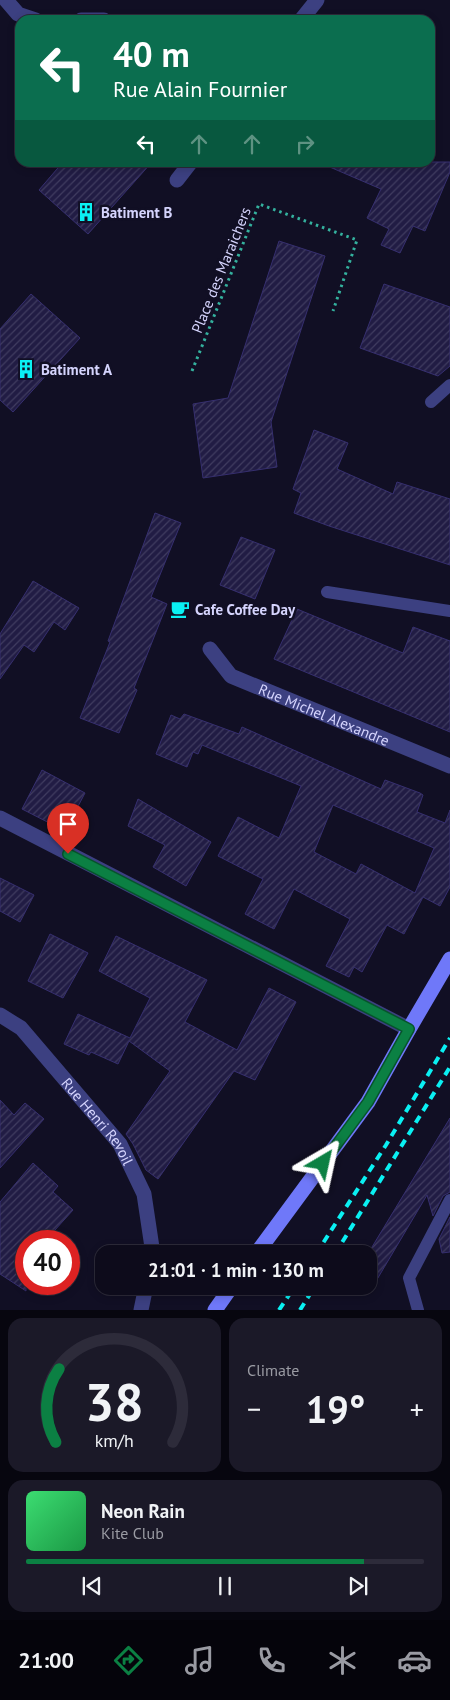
<!DOCTYPE html>
<html lang="en">
<head>
<meta charset="utf-8">
<style>
	body { margin:0; font-family:"PT Sans",sans-serif; background:#1b1928; color:#f1f3f6; height:100vh; display:flex; flex-direction:column; font-size:19px; white-space:nowrap }
	* { box-sizing:border-box; margin:0 }
	p { font-size:16px; color:#9a9ba3 }
	.icon { flex:none; width:28px; height:28px; fill:none; stroke:currentColor; stroke-width:2; stroke-linecap:round; stroke-linejoin:round }
	.map { position:relative; height:1310px; overflow:hidden }
	.side { display:flex; flex-direction:column; gap:8px; padding:8px; background:#07060f; flex:1 }
	.side>* { flex:none }
	.banner { position:absolute; left:15px; top:15px; width:420px; height:152px; border-radius:15px; box-shadow:0 2px 8px #0003,0 0 0 1px #2d2b3a; background:#0b6e4f; color:#fff; overflow:hidden }
	.speed { position:absolute; left:15px; top:1230px; display:flex; gap:10px; font-size:25px; font-weight:700; text-align:center }
	.speed>* { display:grid; place-content:center; width:65px; height:65px; border-radius:50%; background:#0d0b1b; box-shadow:0 2px 8px #0003,0 0 0 1px #2d2b3a; line-height:1 }
	.speed .limit { border:8px solid #d22; background:#fff; color:#111 }
	.pin { position:absolute; display:grid; place-items:center; width:42px; height:42px; color:#fff; margin:-51px -21px; border-radius:50% 50% 50% 0; rotate:-45deg; box-shadow:0 0 5px #0007 }
	.pin .icon { rotate:45deg }
	.me { position:absolute; width:55px; margin:-28px; rotate:36deg; stroke-linejoin:round; filter:drop-shadow(0 0 4px #0008) }
	.turn { display:flex; align-items:center; gap:18px; height:105px; padding:0 15px; font-size:22px }
	.turn .icon { width:65px; height:65px; stroke-width:2.5 }
	.turn b { display:block; font-size:35px; line-height:42px }
	.lanes { display:flex; align-items:center; height:48px; padding:0 15px; background:#0003; justify-content:center; gap:25px; direction:ltr }
	.lanes .off { opacity:.35 }
	.big { font-size:38px; font-weight:600; line-height:1.1 }
	.side .card { flex:1; display:flex; flex-direction:column; justify-content:center; gap:8px; min-width:0; padding:0 18px; border-radius:15px; background:#1b1928 }
	.side .dial { align-items:center; gap:0 }
	.dial svg { height:130px; overflow:visible; fill:none; stroke:#2d2b3a; stroke-width:7; stroke-linecap:round; text-anchor:middle }
	.dial text { fill:#f1f3f6; stroke:none }
	.song { display:flex; align-items:center; gap:15px }
	.cover { width:60px; height:60px; border-radius:8px; background:linear-gradient(135deg,hsl(140 70% 55%),hsl(140 70% 35%)) }
	.played { height:5px; border-radius:2px; background:linear-gradient(90deg,#0b8043 85%,#2d2b3a 85%) }
	.keys { display:flex; justify-content:space-around; direction:ltr }
	.heat { display:flex; justify-content:space-between; align-items:center; font-size:28px; direction:ltr }
	.side .tiles { flex:1; display:grid; gap:8px; grid-template-columns:1fr 1fr }
	.card:last-child { grid-column:span 2 }
	.trip { position:absolute; left:95px; top:1245px; width:282px; height:50px; border-radius:15px; background:#0d0b1b; box-shadow:0 2px 8px #0003,0 0 0 1px #2d2b3a; font-weight:600; line-height:50px; text-align:center }
	.menu { display:flex; height:80px; justify-content:space-around; align-items:center; background:#05040b; color:#9a9ba3 }
	.menu .icon { width:35px; height:35px }
	.menu .on { color:#0b8043 }
	.menu b { font-size:22px; color:#f1f3f6 }
	.map>svg:first-child { display:block }
	.building { fill:url(#building-hatch); stroke:#362f6f; fill-rule:evenodd }
	.lines { fill:none; stroke-linecap:round; stroke-linejoin:round }
	.path { stroke:#34b19e; stroke-width:3; stroke-dasharray:2.5 4; stroke-linecap:butt }
	.lane { stroke:#3c4081; stroke-width:12 }
	.street { stroke:#3c4081; stroke-width:15 }
	.secondary { stroke:#6f78f9; stroke-width:15 }
	.rail { stroke:#0af0f3; stroke-width:4; stroke-dasharray:8 6; stroke-linecap:butt }
	.route-casing { stroke:#07532c; stroke-width:12 }
	.route { stroke:#0b8043; stroke-width:9 }
	.labels { text-anchor:middle; dominant-baseline:central; stroke-width:5; stroke-linejoin:round; paint-order:stroke }
	.poi-label { font-size:15px; font-weight:bold; fill:#d5d4fd; stroke:#110f24; text-anchor:start }
	.street-label { font-size:15px; fill:#d5d4fd; stroke:#110f24 }
</style>
</head>
<body>
<div class="map">
<svg width="450" height="1310" viewBox="0 0 450 1310">
	<defs>
		<pattern id="building-hatch" width="6" height="6" patternUnits="userSpaceOnUse" patternTransform="scale(1.25)"><rect width="6" height="6" fill="#211c44"/><path d="M-1 1l2-2M0 6l6-6M5 7l2-2" fill="none" stroke="#403c60"/></pattern>
	</defs>
	<rect width="100%" height="100%" fill="#110f24"/>
	<path class="building" d="M63,162H152L88,234L39,190Z
		M318,162H450V172L425,231L413,226L400,253L381,245L389,229L367,218L381,189Z
		M279,241L325,256L271,422L277,467L203,478L193,404L228,398Z
		M384,284L450,307V366L438,376L360,348Z
		M31,294L80,338L13,412L0,400V329Z
		M314,430L348,443L337,469L393,494L397,482L450,499V565L329,526L294,513L301,493L293,489Z
		M155,513L181,523L151,597L167,604L134,688L137,690L119,733L80,718L110,642L108,641Z
		M241,537L275,550L255,599L220,585Z
		M33,581L79,608L65,630L54,622L34,652L24,645L0,679V634Z
		M297,609L403,653L413,627L450,641V732L274,659Z
		M184,714L239,734L242,727L381,789L385,780L420,793L423,795L417,812L445,823L450,810V887L440,906L423,897L404,934L387,925L362,972L354,967L349,977L326,966L350,919L294,889L274,929L245,914L263,879L218,856L238,817L279,838L301,786L202,745L198,754L193,752L187,767L156,754L171,715L180,719ZM333,805L434,848L415,893L361,864L356,874L314,852Z
		M42,770L85,793L65,831L22,809Z
		M138,799L211,842L186,886L153,867L165,845L128,826Z
		M0,878L34,895L20,922L0,911Z
		M50,934L88,953L63,998L28,981Z
		M116,936L207,980L185,1022L237,1050L269,988L296,1002L255,1080L234,1071L158,1179L146,1170L133,1144L126,1134L170,1071L129,1041L118,1064L91,1052L89,1055L64,1044L78,1014L130,1038L150,998L99,971Z
		M0,1100L14,1115L25,1103L44,1119L0,1168Z
		M450,1118V1192L443,1196L433,1216L427,1195L369,1293V1252Z
		M33,1163L58,1186L53,1192L73,1210L45,1241H26V1291L0,1274V1202Z
		M450,1217V1252L442,1253L439,1239Z"/>
	<g class="lines">
		<path class="path" d="M192,371L259,204L357,240L333,311"/>
		<path class="lane" d="M431,402L450,385
			M327,592L450,611
			M418,1310L409,1278L450,1200"/>
		<g class="street">
			<path d="M6,0L18,14L36,20"/>
			<path d="M81,20H104"/>
			<path d="M301,20L317,0"/>
			<path d="M177,180L191,162"/>
			<path id="s1" d="M210,649L231,676L450,766"/>
			<path d="M0,818L409,1029"/>
			<path id="s2" d="M0,1015L21,1028L120,1144L144,1194L153,1254"/>
			<path d="M141,1310L146,1286"/>
		</g>
		<path class="secondary" d="M256,1254L368,1102L409,1029L450,959
			M215,1310L232,1286"/>
		<path class="rail" d="M316,1254L386,1145L450,1038
			M335,1254L450,1067
			M279,1310L295,1286
			M300,1310L315,1286"/>
	</g>
	<g class="lines">
		<g class="route-casing">
			<path id="route" d="M68,854L409,1029L368,1102L323,1163"/>
		</g>
		<use href="#route" class="route"/>
	</g>
	<defs>
		<g id="building-bare" transform="scale(1.5)"><path d="M-4-6H4V6H1V3H-1V6H-4ZM-2.5-4.3h1.7v1.8h-1.7ZM.8-4.3h1.7v1.8H.8ZM-2.5-1h1.7V.8h-1.7ZM.8-1h1.7V.8H.8Z" fill="#0af0f3" stroke="#110f24" stroke-width="2.5" paint-order="stroke"/></g>
		<g id="cafe-bare" transform="scale(1.5)"><path d="M-5.5-4.5H6V0H3Q3 3.5 0 3.5H-2.5Q-5.5 3.5-5.5 0ZM3-3.2v2h1.7v-2ZM-6 4.5H4V6H-6Z" fill="#0af0f3" stroke="#110f24" stroke-width="2.5" paint-order="stroke"/></g>
	</defs>
	<g fill-rule="evenodd">
		<use href="#building-bare" x="86" y="212"/>
		<use href="#building-bare" x="26" y="369"/>
		<use href="#cafe-bare" x="180" y="609"/>
	</g>
	<g class="labels">
		<g class="poi-label">
			<text x="101" y="212">Batiment B</text>
			<text x="41" y="369">Batiment A</text>
			<text x="195" y="609">Cafe Coffee Day</text>
		</g>
		<g class="street-label">
			<text transform="translate(221 270) rotate(-68)">Place des Maraichers</text>
			<text stroke="none"><textPath href="#s1" startOffset="135">Rue Michel Alexandre</textPath></text>
			<text stroke="none"><textPath href="#s2" startOffset="146">Rue Henri Revoil</textPath></text>
		</g>
	</g>
</svg>
<div class="speed"><div class="limit">40</div></div>
<div class="pin" style="left:68px;top:854px;background:#d93025"><svg class="icon" aria-label="arrive" viewBox="0 0 24 24"><path d="M6 21V4h12l-3 4 3 4H6"/></svg></div>
<svg class="me" style="left:323px;top:1163px" viewBox="-20 -20 40 40"><path d="M0-17L14 15 0 8-14 15z" fill="#0b8043" stroke="#fff" stroke-width="4"/></svg>
<div class="trip">21:01 · 1 min · 130 m</div>
<div class="banner">
<div class="turn"><svg class="icon" aria-label="left" viewBox="0 0 24 24"><path d="M17 20v-9H6M10 6l-5 5 5 5"/></svg><div><b>40 m</b>Rue Alain Fournier</div></div>
<div class="lanes"><svg class="icon" aria-label="left" viewBox="0 0 24 24"><path d="M17 20v-9H6M10 6l-5 5 5 5"/></svg><svg class="icon off" aria-label="ahead" viewBox="0 0 24 24"><path d="M12 20V5M6 11l6-6 6 6"/></svg><svg class="icon off" aria-label="ahead" viewBox="0 0 24 24"><path d="M12 20V5M6 11l6-6 6 6"/></svg><svg class="icon off" aria-label="right" viewBox="0 0 24 24"><path d="M7 20v-9h11M14 6l5 5-5 5"/></svg></div>
</div>
</div>
<section class="side">
<div class="tiles">
<div class="card dial"><svg viewBox="0 0 100 80">
<path d="M14 69A42 42 0 1 1 86 69"/>
<path d="M14 69A42 42 0 0 1 16 24" stroke="#0b8043"/>
<text x="50" y="56" font-size="32" font-weight="700">38</text>
<text x="50" y="72" font-size="11">km/h</text>
</svg></div>
<div class="card"><p>Climate</p>
<div class="heat"><a>−</a><b class="big">19°</b><a>+</a></div>
</div>
<div class="card">
<div class="song"><i class="cover"></i><div><b>Neon Rain</b><p>Kite Club</p></div></div>
<div class="played"></div>
<div class="keys"><svg class="icon" aria-label="previous" viewBox="0 0 24 24"><path d="M18 5L8 12l10 7zM5 5v14"/></svg><svg class="icon" aria-label="pause" viewBox="0 0 24 24"><path d="M8 5v14M16 5v14"/></svg><svg class="icon" aria-label="next" viewBox="0 0 24 24"><path d="M6 5l10 7-10 7zM19 5v14"/></svg></div>
</div>
</div>
</section>
<nav class="menu">
<b>21:00</b>
<svg class="icon on" aria-label="directions" viewBox="0 0 24 24"><path d="M12 3l9 9-9 9-9-9zM9 14v-3h6M13 9l2 2-2 2"/></svg>
<svg class="icon" aria-label="music" viewBox="0 0 24 24"><path d="M9 18V5l10-2v13"/><circle cx="6" cy="18" r="3"/><circle cx="16" cy="16" r="3"/></svg>
<svg class="icon" aria-label="phone" viewBox="0 0 24 24"><path d="M5 4h4l2 5-3 2q2 4 5 5l2-3 5 2v4C11 20 4 13 5 4z"/></svg>
<svg class="icon" aria-label="climate" viewBox="0 0 24 24"><path d="M12 3v18M4 7l16 10M4 17L20 7"/></svg>
<svg class="icon" aria-label="car" viewBox="0 0 24 24"><path d="M5 17H2v-5l4-1 3-4h7l3 4 3 1v5h-3M9 17h6M6 11h13"/><circle cx="7" cy="17" r="2"/><circle cx="17" cy="17" r="2"/></svg>
</nav>
</body>
</html>
